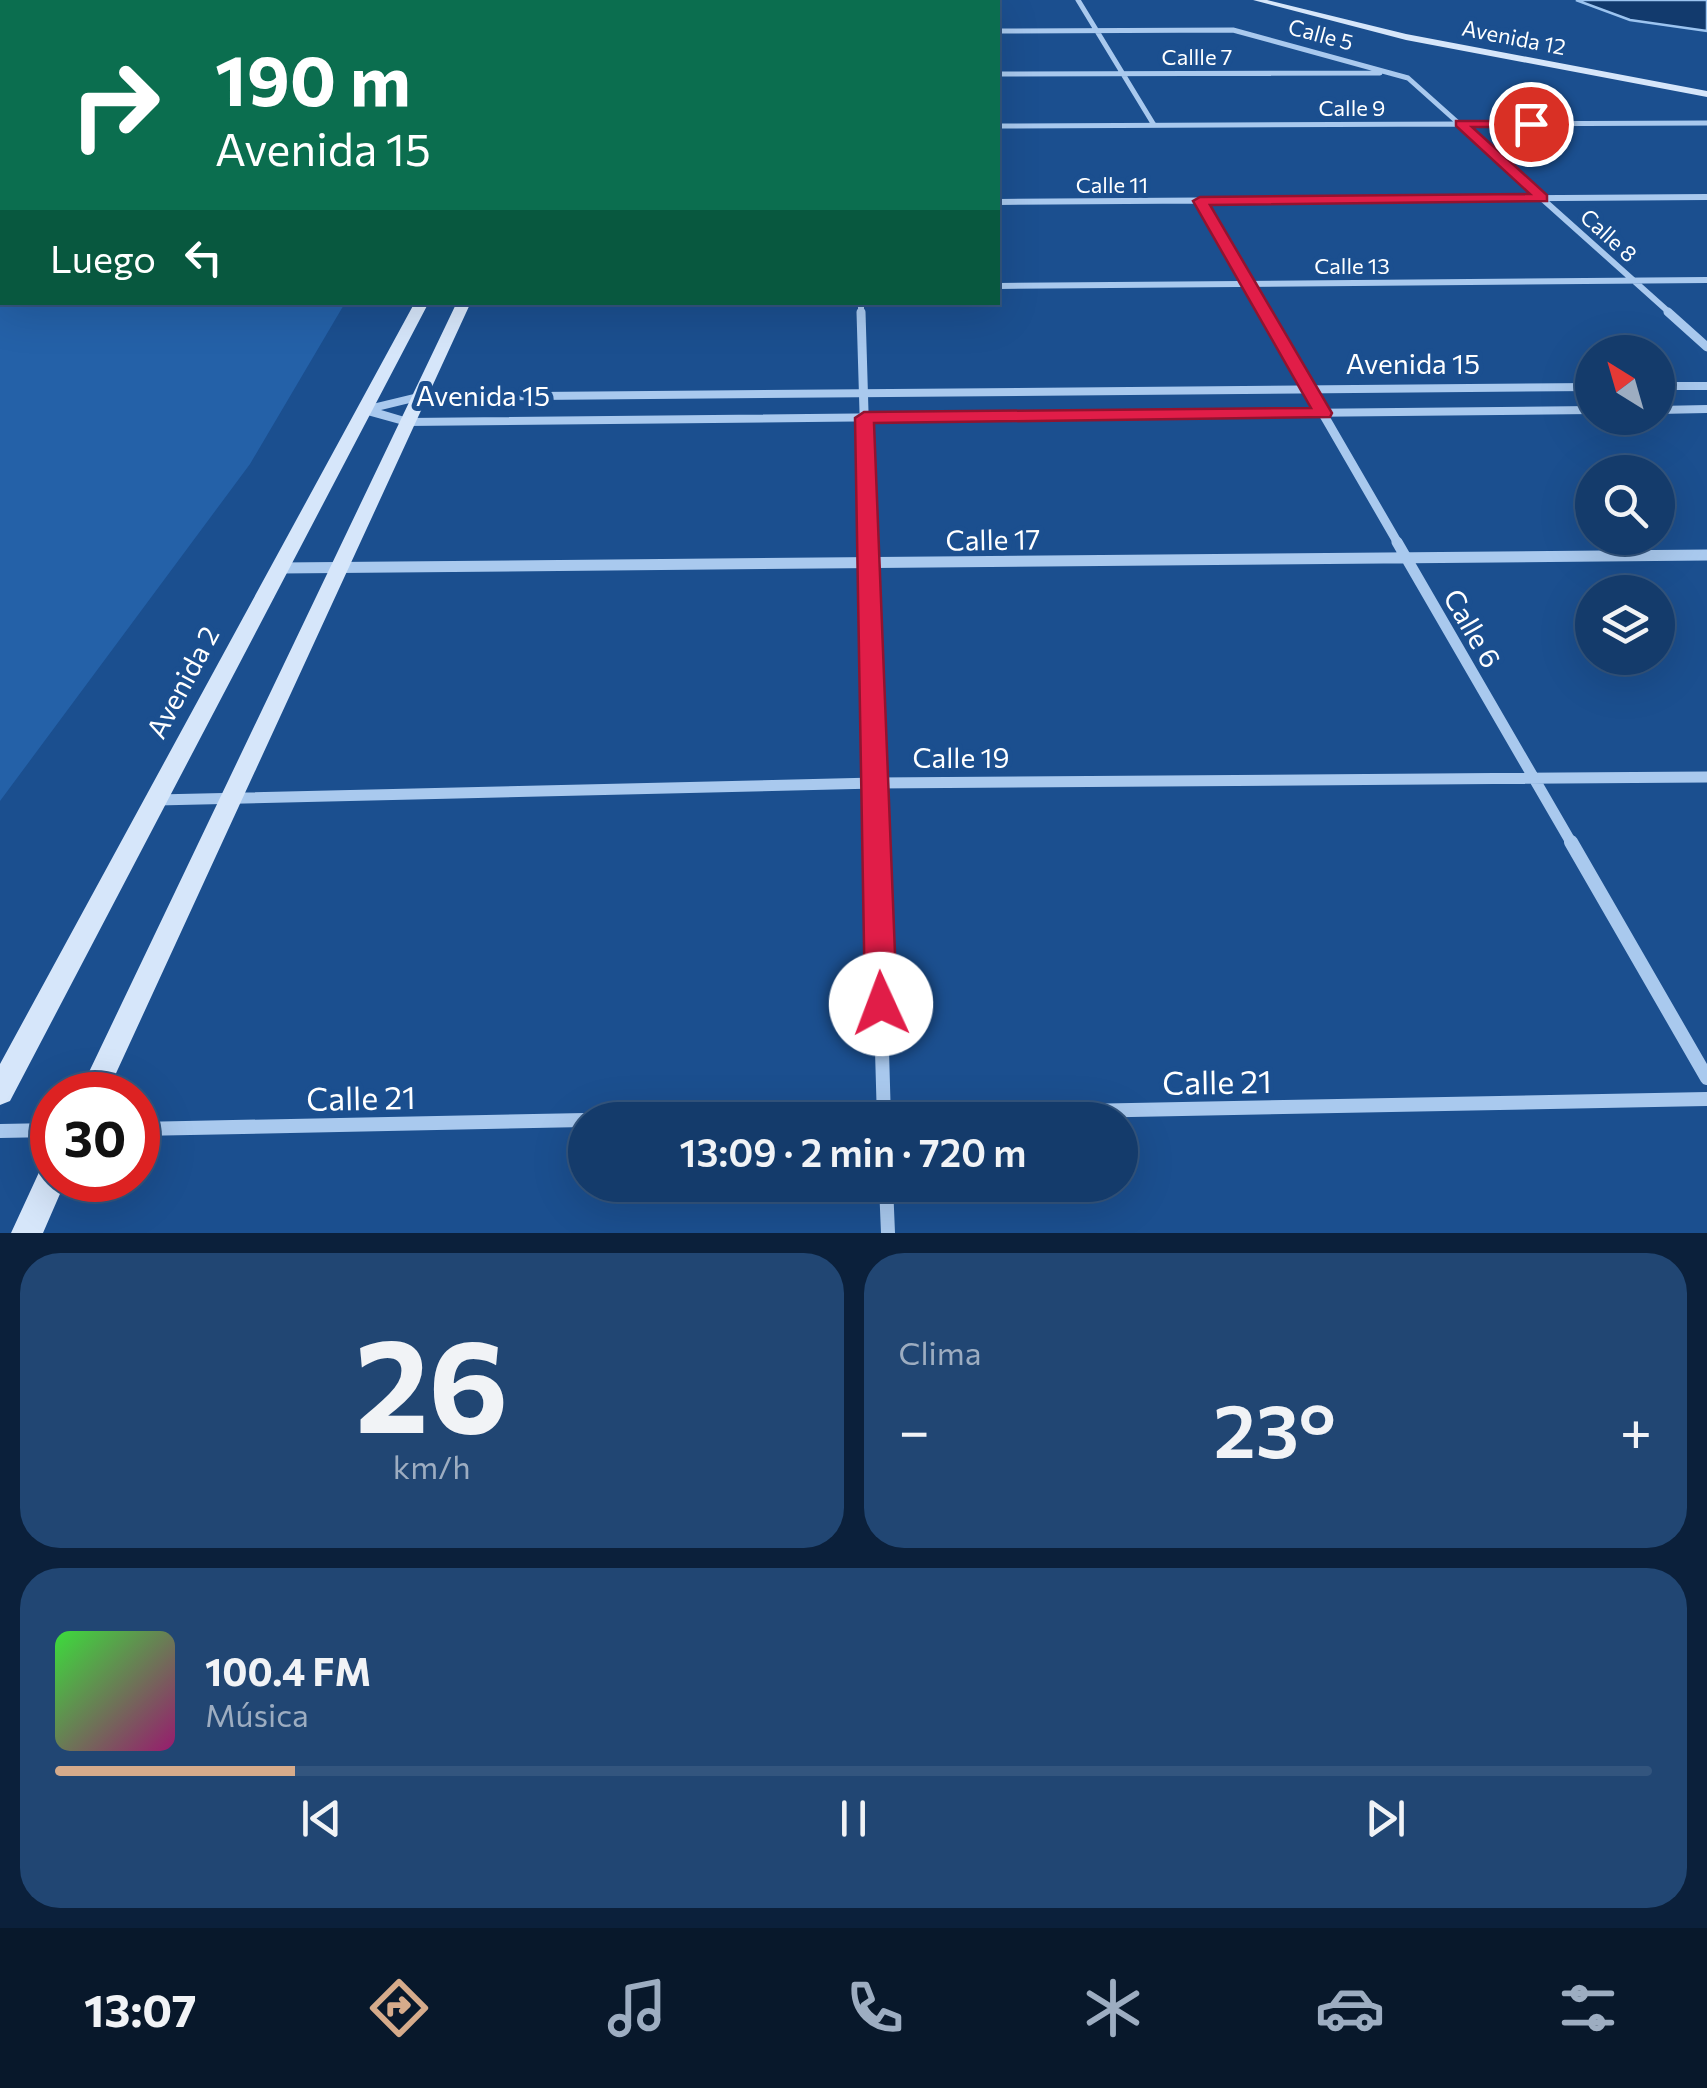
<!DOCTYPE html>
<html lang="es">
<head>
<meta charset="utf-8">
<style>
	body { margin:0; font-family:Commissioner,sans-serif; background:#214673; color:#f1f3f6; height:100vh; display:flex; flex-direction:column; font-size:38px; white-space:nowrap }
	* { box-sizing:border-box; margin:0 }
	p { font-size:32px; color:#9dadc1 }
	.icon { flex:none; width:55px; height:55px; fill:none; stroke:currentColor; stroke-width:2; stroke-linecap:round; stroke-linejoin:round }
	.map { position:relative; height:1233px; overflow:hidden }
	.panel { display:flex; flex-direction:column; gap:20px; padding:20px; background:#0b203b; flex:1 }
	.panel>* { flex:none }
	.top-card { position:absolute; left:0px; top:0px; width:1000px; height:305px; box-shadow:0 10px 40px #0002,0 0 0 2px #33557e; background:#0b6e4f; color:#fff; overflow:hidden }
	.needle { width:65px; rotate:323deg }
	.fabs { position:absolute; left:1575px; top:335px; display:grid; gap:20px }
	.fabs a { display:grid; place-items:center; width:100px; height:100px; border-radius:50%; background:#143b6b; box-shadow:0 10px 40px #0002,0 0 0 2px #33557e; font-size:50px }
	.speed { position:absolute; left:30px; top:1072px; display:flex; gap:20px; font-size:50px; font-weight:700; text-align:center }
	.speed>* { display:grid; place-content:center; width:130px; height:130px; border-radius:50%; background:#143b6b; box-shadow:0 10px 40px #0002,0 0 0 2px #33557e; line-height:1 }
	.speed .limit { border:15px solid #d22; background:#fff; color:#111 }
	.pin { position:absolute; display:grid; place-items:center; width:85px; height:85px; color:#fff; margin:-42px; border:5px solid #fff; border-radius:50%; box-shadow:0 2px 10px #0007 }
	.me { position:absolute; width:110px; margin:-55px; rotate:358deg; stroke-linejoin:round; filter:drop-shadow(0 0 8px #0008) }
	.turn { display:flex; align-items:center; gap:35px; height:210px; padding:0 50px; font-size:45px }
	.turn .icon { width:130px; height:130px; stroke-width:2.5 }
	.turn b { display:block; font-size:70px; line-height:85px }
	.then { display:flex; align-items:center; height:95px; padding:0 50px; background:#0003; gap:20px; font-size:38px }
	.big { font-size:75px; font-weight:600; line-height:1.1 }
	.panel .widget { flex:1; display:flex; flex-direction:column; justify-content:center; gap:15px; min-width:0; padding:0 35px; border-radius:40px; background:#214673 }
	.panel .dial { align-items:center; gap:0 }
	.dial b { font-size:130px; line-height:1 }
	.song { display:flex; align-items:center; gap:30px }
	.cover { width:120px; height:120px; border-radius:15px; background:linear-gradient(135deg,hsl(120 70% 55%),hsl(320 70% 35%)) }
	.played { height:10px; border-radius:5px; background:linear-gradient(90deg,#d6ab8b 15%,#33557e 15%) }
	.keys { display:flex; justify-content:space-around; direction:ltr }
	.heat { display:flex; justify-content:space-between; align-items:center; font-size:55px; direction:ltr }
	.panel .tiles { flex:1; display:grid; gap:20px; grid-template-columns:1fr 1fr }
	.widget:last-child { grid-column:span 2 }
	.trip { position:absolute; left:568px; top:1102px; width:570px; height:100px; border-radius:50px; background:#143b6b; box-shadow:0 10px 40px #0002,0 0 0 2px #33557e; font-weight:600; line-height:100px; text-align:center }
	.tab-bar { display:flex; height:160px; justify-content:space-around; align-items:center; background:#08182b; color:#9dadc1 }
	.tab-bar .icon { width:70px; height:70px }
	.tab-bar .active { color:#d6ab8b }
	.tab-bar b { font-size:45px; color:#f1f3f6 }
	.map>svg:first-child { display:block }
	.green { fill:#2461a8 }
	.water { fill:#123a6d; stroke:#9cc4f0; stroke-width:2.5 }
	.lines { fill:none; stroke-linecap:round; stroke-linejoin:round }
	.minor-far4 { stroke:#a9c9ee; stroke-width:5 }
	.minor-far3 { stroke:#a9c9ee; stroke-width:6 }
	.minor-far2 { stroke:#a9c9ee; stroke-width:9 }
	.minor-far1 { stroke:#a9c9ee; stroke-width:11 }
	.minor { stroke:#a9c9ee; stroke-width:14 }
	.tertiary { fill:#a9c9ee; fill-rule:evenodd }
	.secondary { fill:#d6e6fa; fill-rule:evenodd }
	.route { fill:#e11d48; stroke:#92132f; stroke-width:2.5 }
	.labels { text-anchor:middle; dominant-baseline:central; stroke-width:10; stroke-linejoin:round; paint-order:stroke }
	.far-street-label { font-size:22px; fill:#fff; stroke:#1b4f8f }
	.street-label { font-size:28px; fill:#fff; stroke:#1b4f8f }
	.near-street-label { font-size:32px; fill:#fff; stroke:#1b4f8f }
</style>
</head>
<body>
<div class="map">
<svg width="1707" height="1233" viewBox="0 0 1707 1233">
	<rect width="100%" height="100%" fill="#1b4f8f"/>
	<path class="green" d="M0,0H262L2,2V302L345,303L250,464L0,801Z"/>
	<path class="water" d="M1576,0H1707V31L1630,20Z"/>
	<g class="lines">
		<path class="minor-far4" d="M1078,0L1154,125
			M998,31L1233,30L1408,78L1474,137
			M998,74L1380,73
			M998,126L1707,123"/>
		<path class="minor-far3" d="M1471,135L1671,314
			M1200,201L1266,314
			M998,202L1707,197
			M998,286L1707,280
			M861,302V314"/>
		<path class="minor-far2" d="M861,312L868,545
			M1264,312L1399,545
			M1668,312L1707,347"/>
		<path class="minor-far1" d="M868,542L876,844
			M1397,542L1572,844
			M280,568L1707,555
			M157,800L875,783L1707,777"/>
		<path class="minor" d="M876,842L884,1120
			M1571,842L1707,1078
			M609,1120L1707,1099
			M138,1129L585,1120
			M0,1131L52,1130
			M886,1185L888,1233"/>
		<path class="tertiary" d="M1658,382H1707V390H1658Z
			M1592,383V391L418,401L381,410L408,418L1592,406V414L407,426L360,413L358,410L360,407L418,393Z
			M1707,405V413L1658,414V406Z"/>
		<path class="secondary" d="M1253,0H1267L1406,34L1707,91V97L1406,40Z
			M415,302H429L10,1101L0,1105V1064Z
			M457,302H471L106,1095H78Z
			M52,1164V1180H66L43,1233H11L41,1168Z"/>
	</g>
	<path class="route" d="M1456,121H1535L1531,127H1472L1547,195V201L1210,205L1332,413L1330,417L874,423L897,1004L892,1013L881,1017L870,1013L865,1004L855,418L864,412L1311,408L1193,201L1200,197L1530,194L1456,126Z"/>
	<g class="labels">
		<g class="far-street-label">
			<text transform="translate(1321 34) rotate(15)">Calle 5</text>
			<text transform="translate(1514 37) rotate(11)">Avenida 12</text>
			<text x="1197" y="56">Callle 7</text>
			<text x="1352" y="107">Calle 9</text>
			<text x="1112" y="184">Calle 11</text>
			<text transform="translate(1609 235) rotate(42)">Calle 8</text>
			<text x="1352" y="265">Calle 13</text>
		</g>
		<g class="street-label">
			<text x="1413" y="363">Avenida 15</text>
			<text x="483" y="395">Avenida 15</text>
			<text transform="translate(993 539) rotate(-1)">Calle 17</text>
			<text transform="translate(1473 628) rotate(60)">Calle 6</text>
			<text transform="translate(182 682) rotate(-62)">Avenida 2</text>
			<text x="961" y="757">Calle 19</text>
		</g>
		<g class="near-street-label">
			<text transform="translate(1217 1081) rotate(-1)">Calle 21</text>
			<text transform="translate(361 1097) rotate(-1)">Calle 21</text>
		</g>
	</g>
</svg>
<div class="fabs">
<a><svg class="needle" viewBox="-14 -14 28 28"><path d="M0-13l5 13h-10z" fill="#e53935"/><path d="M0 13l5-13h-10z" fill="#9dadc1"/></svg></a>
<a><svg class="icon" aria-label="search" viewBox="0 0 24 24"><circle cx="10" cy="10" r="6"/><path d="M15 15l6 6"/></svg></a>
<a><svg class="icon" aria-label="layers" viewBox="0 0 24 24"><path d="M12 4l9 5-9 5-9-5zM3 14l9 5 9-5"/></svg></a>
</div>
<div class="speed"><div class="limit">30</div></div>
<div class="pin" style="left:1531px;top:124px;background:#d93025"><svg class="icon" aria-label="arrive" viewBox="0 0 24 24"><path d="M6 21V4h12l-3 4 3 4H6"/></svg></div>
<svg class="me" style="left:881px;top:1004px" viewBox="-20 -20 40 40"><circle r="19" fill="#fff"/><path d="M0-13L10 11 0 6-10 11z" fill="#e11d48"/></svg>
<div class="trip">13:09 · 2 min · 720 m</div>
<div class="top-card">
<div class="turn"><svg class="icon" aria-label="right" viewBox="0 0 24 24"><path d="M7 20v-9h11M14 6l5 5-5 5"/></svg><div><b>190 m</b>Avenida 15</div></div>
<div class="then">Luego<svg class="icon" aria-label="left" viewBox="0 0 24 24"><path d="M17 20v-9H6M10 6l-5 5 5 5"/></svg></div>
</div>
</div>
<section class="panel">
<div class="tiles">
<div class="widget dial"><b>26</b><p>km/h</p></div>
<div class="widget"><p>Clima</p>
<div class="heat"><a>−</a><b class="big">23°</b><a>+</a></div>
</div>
<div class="widget">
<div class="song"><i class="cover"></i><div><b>100.4 FM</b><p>Música</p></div></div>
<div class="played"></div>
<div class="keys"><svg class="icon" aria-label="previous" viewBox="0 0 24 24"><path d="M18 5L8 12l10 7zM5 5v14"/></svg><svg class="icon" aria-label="pause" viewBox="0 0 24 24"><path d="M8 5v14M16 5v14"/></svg><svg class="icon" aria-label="next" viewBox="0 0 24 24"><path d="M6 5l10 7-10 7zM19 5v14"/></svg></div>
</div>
</div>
</section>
<nav class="tab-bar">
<b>13:07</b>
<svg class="icon active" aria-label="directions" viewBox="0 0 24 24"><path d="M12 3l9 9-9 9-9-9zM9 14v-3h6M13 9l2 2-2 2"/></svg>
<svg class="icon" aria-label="music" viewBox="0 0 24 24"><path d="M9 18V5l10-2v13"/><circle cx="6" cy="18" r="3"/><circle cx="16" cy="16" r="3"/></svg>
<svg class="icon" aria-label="phone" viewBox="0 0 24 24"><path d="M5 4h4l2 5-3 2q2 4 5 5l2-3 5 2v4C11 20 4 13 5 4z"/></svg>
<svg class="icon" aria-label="climate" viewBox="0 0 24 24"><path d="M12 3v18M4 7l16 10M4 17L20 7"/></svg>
<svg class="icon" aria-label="car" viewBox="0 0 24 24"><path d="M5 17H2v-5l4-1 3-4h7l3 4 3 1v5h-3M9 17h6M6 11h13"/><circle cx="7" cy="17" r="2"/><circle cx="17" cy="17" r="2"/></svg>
<svg class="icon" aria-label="filters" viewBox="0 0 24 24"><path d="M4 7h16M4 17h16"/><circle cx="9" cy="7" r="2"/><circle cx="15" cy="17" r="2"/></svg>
</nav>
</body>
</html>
